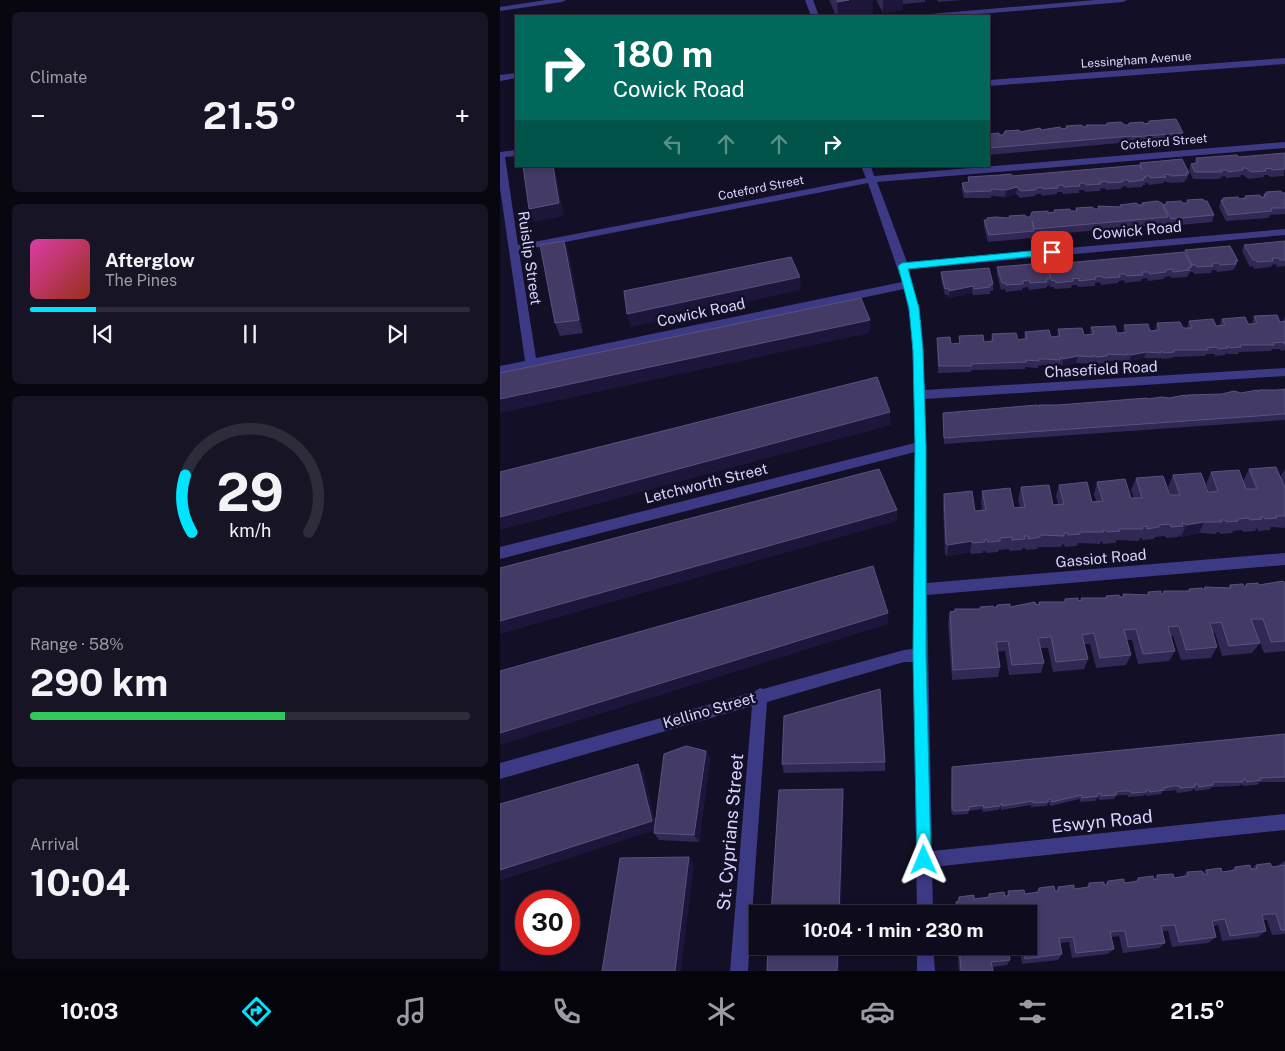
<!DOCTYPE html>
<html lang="en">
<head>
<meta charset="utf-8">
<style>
	body { margin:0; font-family:"Public Sans",sans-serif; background:#171425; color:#f1f3f6; height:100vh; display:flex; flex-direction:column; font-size:19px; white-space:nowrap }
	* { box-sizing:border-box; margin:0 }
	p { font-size:16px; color:#9b9ba3 }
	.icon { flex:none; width:28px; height:28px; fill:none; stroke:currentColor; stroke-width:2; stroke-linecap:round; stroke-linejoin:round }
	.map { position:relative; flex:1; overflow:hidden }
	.panel { display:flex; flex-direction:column; gap:12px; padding:12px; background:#08060f; width:500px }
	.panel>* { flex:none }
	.banner { position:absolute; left:15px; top:15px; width:475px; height:152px; border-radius:0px; box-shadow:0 2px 8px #0003,0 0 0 1px #2e2b3b; background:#00695c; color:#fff; overflow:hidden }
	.speed { position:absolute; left:15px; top:890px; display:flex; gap:10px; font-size:25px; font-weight:700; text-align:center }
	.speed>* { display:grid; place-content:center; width:65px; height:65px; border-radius:50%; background:#0e0b1c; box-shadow:0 2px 8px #0003,0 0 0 1px #2e2b3b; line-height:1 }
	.speed .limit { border:8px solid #d22; background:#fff; color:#111 }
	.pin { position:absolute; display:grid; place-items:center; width:42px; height:42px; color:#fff; margin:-21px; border-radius:10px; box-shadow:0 2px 8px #0006 }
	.me { position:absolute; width:55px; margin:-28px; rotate:359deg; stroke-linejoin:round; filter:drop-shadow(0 0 4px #0008) }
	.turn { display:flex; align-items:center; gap:18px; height:105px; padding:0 15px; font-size:22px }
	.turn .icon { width:65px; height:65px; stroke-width:2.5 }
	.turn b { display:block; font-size:35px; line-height:42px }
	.lanes { display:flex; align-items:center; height:48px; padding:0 15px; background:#0003; justify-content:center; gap:25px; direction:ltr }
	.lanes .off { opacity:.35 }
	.big { font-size:38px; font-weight:700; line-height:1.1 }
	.panel .card { flex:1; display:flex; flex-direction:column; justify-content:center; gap:8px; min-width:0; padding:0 18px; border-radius:8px; background:#171425 }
	.panel .dial { align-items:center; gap:0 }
	.dial svg { height:130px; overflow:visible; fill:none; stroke:#2e2b3b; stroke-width:7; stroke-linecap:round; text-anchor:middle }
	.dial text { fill:#f1f3f6; stroke:none }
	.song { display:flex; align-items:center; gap:15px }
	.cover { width:60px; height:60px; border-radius:8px; background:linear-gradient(135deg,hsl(320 70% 55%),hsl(10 70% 35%)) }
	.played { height:5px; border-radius:2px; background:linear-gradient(90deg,#00e5ff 15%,#2e2b3b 15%) }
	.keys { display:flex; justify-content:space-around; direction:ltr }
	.heat { display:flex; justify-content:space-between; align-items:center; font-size:28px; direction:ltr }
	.charge { height:8px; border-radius:4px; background:linear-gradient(90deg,#34c759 58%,#2e2b3b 0) }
	.trip { position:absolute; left:249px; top:905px; width:288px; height:50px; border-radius:0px; background:#0e0b1c; box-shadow:0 2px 8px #0003,0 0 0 1px #2e2b3b; font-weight:700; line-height:50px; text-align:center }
	.tab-bar { display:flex; height:80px; justify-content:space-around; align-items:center; background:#06040b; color:#9b9ba3 }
	.tab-bar .icon { width:35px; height:35px }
	.tab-bar .on { color:#00e5ff }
	.tab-bar b { font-size:22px; color:#f1f3f6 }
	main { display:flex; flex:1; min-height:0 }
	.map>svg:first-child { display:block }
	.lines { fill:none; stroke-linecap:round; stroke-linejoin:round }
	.minor { fill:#3d3a85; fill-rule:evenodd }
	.wall { fill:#312854 }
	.shaded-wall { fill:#1d163a }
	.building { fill:#433a66; stroke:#5a527e }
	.route { fill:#00e5ff; stroke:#0095a6 }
	.labels { text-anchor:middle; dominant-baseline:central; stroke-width:5; stroke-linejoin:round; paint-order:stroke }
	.far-street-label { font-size:12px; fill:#d9d4ff; stroke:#130f26 }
	.street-label { font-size:15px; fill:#d9d4ff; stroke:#130f26 }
	.near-street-label { font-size:18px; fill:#d9d4ff; stroke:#130f26 }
</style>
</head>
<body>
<main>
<section class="panel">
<div class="card"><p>Climate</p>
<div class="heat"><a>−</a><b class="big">21.5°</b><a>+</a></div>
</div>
<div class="card">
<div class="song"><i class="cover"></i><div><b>Afterglow</b><p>The Pines</p></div></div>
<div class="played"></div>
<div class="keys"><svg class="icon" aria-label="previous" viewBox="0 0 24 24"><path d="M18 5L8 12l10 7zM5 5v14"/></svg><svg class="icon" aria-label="pause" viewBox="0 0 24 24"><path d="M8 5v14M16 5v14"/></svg><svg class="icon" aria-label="next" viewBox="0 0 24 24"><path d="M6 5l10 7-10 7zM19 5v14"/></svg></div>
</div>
<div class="card dial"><svg viewBox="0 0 100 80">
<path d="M14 69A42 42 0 1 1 86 69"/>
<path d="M14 69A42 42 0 0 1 10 34" stroke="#00e5ff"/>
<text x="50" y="56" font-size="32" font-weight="700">29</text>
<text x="50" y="72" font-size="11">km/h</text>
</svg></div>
<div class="card"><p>Range · 58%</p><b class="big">290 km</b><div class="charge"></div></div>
<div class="card"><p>Arrival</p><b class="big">10:04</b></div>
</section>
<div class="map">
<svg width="785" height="971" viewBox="0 0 785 971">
	<rect width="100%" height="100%" fill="#130f26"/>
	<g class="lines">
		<path class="minor" d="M46,0H66L62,2L0,11V7Z
			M305,0H313L319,16H311Z
			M595,0H627L623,2L456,16H426L430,14Z
			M785,58V64L489,86V80Z
			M16,73V78L0,81V75Z
			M785,142V148L377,182L407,262L785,229V235L409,269L422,328L425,390L785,368V376L425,399L427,583L785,553V565L427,595L432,851L785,814V830L432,867L433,914H417L413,662H404L267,702L248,971H230L252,706L0,779V763L254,692L260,688L263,689L404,650L413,649L415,452L0,559V547L415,443L412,328L404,289L0,374V366L25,361L0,188V152L16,150V156L5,157L18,245L366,178L361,166H371L374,176ZM368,183L402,282L36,358L19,251Z
			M417,946H433L435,971H417Z"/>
	</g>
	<path class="wall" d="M329,0H373V15L367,16H336Z
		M376,0H425V2L403,4V10L383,13Z
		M437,0H462L438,2Z
		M649,121L683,133L681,140L631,144L630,142L489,155V134L499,135L520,132L566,128V126L584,127H586V125H606L607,123L625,125H628L629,123H648Z
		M785,153L784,176L770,177L768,175H764V177L749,179L743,175H741L740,177L726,178L725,176L721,177L720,179H693L689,170L691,164L694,163L696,158L739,157Z
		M640,163L689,173L687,179L685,180V182L670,183L664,181V183L649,185L648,183H645V185H643L642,187L627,188L626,186L622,187L621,189L606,190L605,188L600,189V191L585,192L584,190H579V193L563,194L562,192H557V194L542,196L541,194H536L535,196L520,198L516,194L505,197L491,196V198H464L462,190V183H468V177L512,176L640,165Z
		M766,192L785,193V214L770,215L769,218L726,221L719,207L721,200H722L723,198L739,199L744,198L745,196L763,197Z
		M687,200L704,201L714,215L712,222L669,226L667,222L666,224L533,236V238L488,242L484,227V220H487V218H509V216L530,217L554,212V210L576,211V208L598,209V206L620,207V205H641L642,203L663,206V205H665L666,202L687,203Z
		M64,241L69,254L83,333L60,336L55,323Z
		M785,241V266L777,267L776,264L772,265L771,267L754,269L753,266L750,267L742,251L744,245Z
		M685,250L738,261L735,268H734L733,270L717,272L716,270H712L711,273L694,274L693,272H690L687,277L671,278L670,276L665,277L664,279L648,281L647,278H644L642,279L641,281L625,283L624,280L619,281L618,283L601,285L600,282L595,283V286L578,287L577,285H572L571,288L554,289V287H550L549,283V285L547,286L546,288L529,290L528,287L523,288L522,290L506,292L505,289L501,290L497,274V267L545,265L684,252Z
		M441,272L493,284V291H490V294L473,295L472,293L449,298L448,295H445L441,279Z
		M754,316L780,322H783L785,316V350L781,351L780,349H772L771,351L739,352L738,354H728L726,353L725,355L715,356L714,354H706L705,356L673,357L672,358L662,359L660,357L659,359L644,358L629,361L626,360V361H606L605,363L596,364L592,362V364L576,363L562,366L560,364L558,366L543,365L538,366V368L525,367V369L471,370V372L438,373L437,338L451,344H459V336L484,342L491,341L492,334L518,340L524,339L525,332L551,337H557L558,329L584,335H590L591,327L617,333L623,332L624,325L650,331L655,330L657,323L683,328H687L689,321L716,326H719L722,319L752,324Z
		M785,389V420L444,444L443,413L539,406V405H558L758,392Z
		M749,469L780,477L785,469V528L771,527L770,530L758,531L757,528L756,529L755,531L743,532L742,530L733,531L732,533L720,534L719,532H717L716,534L699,533L681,537L679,535L678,537L666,538L665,536L655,537L654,539L642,540V538H640L639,541L616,540V543L603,544L601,541L600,544L578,543L577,546L565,547L564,544L562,545L561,547H538L537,549L526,550L525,548H523L522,550L510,551L509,549L499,550L498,552L486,553L485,551H483V553L471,554L470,552L447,556L445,554L443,505L444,494L475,511L482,510L481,502L482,491L514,508H520L518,499L521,487L553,505L558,504L556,496L559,485L592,502L596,501L594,494L597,482L631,498H634L631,490L636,478L670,495H671L668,487L673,475L709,492L706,484L711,472L743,481Z
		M785,583V651L764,653L755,629H754L760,643L752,653L722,656L715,633H713L717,647L711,658L681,660L673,636L670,637L675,651L669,661L638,664L632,640H627L631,655L626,665L596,668L590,644H584L588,659L584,669L553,672L548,648H541L544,663L541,673L509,675L505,651L498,652L500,667L498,677L452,680L448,623L450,612H454L455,609H480V607L496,608L538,604L539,602H564L565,599L578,601H580L581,598H605L606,596L622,597L623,594L647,595L648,592L663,594L664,591H688L689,589L704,590L705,587L728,588L730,585L744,587L746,584L759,585Z
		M785,734V782H760L757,785L743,786L742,784L739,786L712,787L710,789L695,791L694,788L692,791L677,793L676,790L669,791H663L661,794L647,796L645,794L643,796L628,797V795H620L616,796L614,799L599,800L598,797L595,801L580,802V799L550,806L549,803H548L547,806L531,807V805L501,810V807L498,810L483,812L482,809L469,811L468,814L453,815L451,812L452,767Z
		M206,751L210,759L199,842L159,840L154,833V830L0,880V804L143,772L155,822Z
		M385,762V771L284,773L282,764Z
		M784,861H785V934L772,935L767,920H763L766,931L758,937L722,941L718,925L713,926L716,937L708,943L672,947L668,931H662L665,943L659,948L623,953L619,936L612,937H611L614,949L608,954L572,958L569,942L560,943L562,954L558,960L522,964L519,947L508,948L510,960L507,965L492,967L493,971H459L457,946H528V914H455V908L459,897L474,899L487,898L489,894L507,896L508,891L525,894L536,892L539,888L556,891L558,887L574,889L586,888L589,883L605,885L608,881L624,883L634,882L638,878L654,879L657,875L674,878L682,877L687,872L702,873L706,870L722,872L730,871L735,867L751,869L756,865L772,867L778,866Z"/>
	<path class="shaded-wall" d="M349,0H373V15L367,16H338L337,2Z
		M383,0H403V10L383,13Z
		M53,166H54L55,169L64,216L34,222L29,209Z
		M517,187L516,194L505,197L506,190Z
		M64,241L69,254L83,333L79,320Z
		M300,277L301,290L131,327L127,314Z
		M473,286L472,293L449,298V291Z
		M370,320V333L0,413V399Z
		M646,352L644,358L629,361L631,355Z
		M578,356L576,363L562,366L563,359Z
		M390,412L391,425L0,530V517Z
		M397,510V521L0,634V621Z
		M704,522L699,533L681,537L686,525Z
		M472,541L470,552L447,556L448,545Z
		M388,613V624L0,745V733Z
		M206,751L210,759L199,842L194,835Z
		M138,764L143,772L157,829L0,880V870Z
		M343,789L344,797L341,914H339Z
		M189,857L194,864L181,971H175Z
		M338,946H339V971H337Z"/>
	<path class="building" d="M337,0H349L337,2Z
		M676,119L683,133L632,137V136L489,148V134L499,133V135H503L505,131L519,130L520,132L540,128L541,130L560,127L561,129L567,128L566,126L581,125L584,127H587L586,125H607V123L621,122L625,125H629V123L643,122L644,124L649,123V121Z
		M785,153V169L772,170L771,168L765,169L766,171L751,172L746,168H742L743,170L728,172L727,170H721L722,172H695L691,164L698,163L696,158L737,155L739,157Z
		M682,159L689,173H686L687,175L672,176L667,174L664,175L666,177L650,178V176H645L646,178H643L644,180L629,182L628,180H622L623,182L607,183V181L600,182L601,184L586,185L585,183H582L579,184L580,186L564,187L563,185H560L557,186L558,188L543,189L542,187L536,188V190L521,191L517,187L506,190L491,189V191L465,192L462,183L469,182L468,177L500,175L511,174L512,176L640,165L642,170L640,163Z
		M23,166H53L59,203L29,209Z
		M781,191L782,193H785V208H771L772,211L728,215L721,200H724L723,198L738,197L739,199L746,198L745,196L760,195L761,197H765L764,194H767L766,192Z
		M703,199L704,201H707L714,215L671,219L663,205L667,204L666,202L681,201L682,203H688L687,200Z
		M657,201L662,203L668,217L534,229L532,221L534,231L489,235L484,220H487V218L495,217L510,218L509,216L525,215L526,217H530L532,212L548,211V213L555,212L554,210L570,209V211H577L576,208L592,207L595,209H599L598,206L621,207L620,205L636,203L639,205H643L642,203Z
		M64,241L79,320L55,323L40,245Z
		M785,241V260H780L779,258H772L773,261L757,262L756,260H753L744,245Z
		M730,246L738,261H735L736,264L720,265L718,263H715L712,264L713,266L697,267L695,265H692L685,250Z
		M684,252L692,267L688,268L690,270L673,272L672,269L665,270L666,272L650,274L649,272H642L643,275L627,276L625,274H619L620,277L603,278L602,276L595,277L596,279L579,281V278L572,279L573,281L556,283L555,280L552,281L549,272L550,279H546L547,282L530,283L529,280L523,281V284L506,285V283H502L497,267L544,263L545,265Z
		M291,257L300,277L127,314L124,291Z
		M489,268L493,284L490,285V287L474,289L473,286L449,291V288L445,289L441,272Z
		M361,298L370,320L0,399V373Z
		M777,315L780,322L785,321V344H784L783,342L773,343L774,345H740L741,347L731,348L727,346L728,348L718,349L717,347L707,348L708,350H674V352L664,353L662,351L661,353L646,352L631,355L627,353V355L607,354V356L597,357L593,355V357L578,356L563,359L561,357L560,360L544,359H539V361L526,360V362L471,364L472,366H439L437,338L450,337L451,344L460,343L459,336L483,335L484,342L493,341L492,334L516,333L518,340L522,339H527L525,332L549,330L551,337L560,336L558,329L582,328L584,335L594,334L591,327L615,326L617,333H622L627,332L624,325L648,324L650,331L659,330L657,323L680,322L683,328H692L689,321L713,319L716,326L725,325L722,319L745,317L748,324H753L757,323L754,316Z
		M377,377L390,412L0,517V472Z
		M785,389V414L444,438L443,413L537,405L540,407L539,405H558L647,398L648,399L661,397L669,398L685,395L686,397L687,395L722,394L734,391L741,393L757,390L758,392L759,390H777Z
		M776,467L784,486H785V516H776L777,518L765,519L764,517H760L762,519L750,520L749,518L737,519L738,521L726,522L725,520H721L722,522H704L686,525L684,523H682L683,526L671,527L670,524L659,525V527L647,529V526L642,527L643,529H619L620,531L607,532L605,530H603L604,532H580V534L568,535L567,533H564V536L540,535V537L528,539V536H524L525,539L512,540V537L500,538V541L488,542L487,539L484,540L485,542L472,543V541L448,545L446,543L444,494L472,491L475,511L486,510L482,491L510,488L514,508L525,507L521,487L549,485L553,505L564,504L559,485L587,482L592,502L603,501L597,482L625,479L631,498H642L636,478L663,476L670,495H680L673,475L701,473L708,492H713L718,491L711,472L739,470L746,489H757L749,469Z
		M379,469L397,510L0,621V568Z
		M373,566L388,613L0,733V671Z
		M783,581L785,583V641L771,642L763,619H751L760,643L729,646L721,622L716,623H710L717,647L686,650L679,626L668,627L675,651L643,654L636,629L624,630L631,655L600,658L594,633L582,635L588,659L556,662L551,637L538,638L544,663L512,665L508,641L496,642L500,667L453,670L450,612L455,611V609H481L480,607L493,606L496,608L497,605L510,604V607L535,602L536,605L540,604L539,602H565V599L578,598V601L582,600L581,598H607L606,596L619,595L620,597H624L623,594L649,595L648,592L661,591V594H663L664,591H690L689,589L702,588L704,590L705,587L731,588L730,585L743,584L744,587L747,586L746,584L758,583L759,585Z
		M380,689L385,762L282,764L284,716Z
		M785,734V777L760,778L761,780L747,782L745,779H743V782H713V785L699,787L698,784H695V787L680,788L679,786H672L664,788V790L650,792L647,789L646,792L631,793V791H623L616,792V795L601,796L600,793L597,794L598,796L582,798V795L552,802L551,799H548V802L533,803V801L502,806V803L499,806L484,808L483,805L469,807V810L454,811L452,808V767Z
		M186,746L206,751L194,835L154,833L164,754Z
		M138,764L152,821L0,870V804Z
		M343,789L339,914H271L279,790Z
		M189,857L175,971H102L120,858Z
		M770,863L772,867L785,865V930H781L776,914H768L762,915L766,931L730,936L725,919L718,920L712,921L716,937L679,942L675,925L661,926L665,943L628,947L625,931H617L610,932L614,949L576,953L573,937L559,938L562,954L525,959L523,946H528V914H457L456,902L459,901V897L474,895V899L482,898L489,897V894L504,892L505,896H507L509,895L508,891L524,890L525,894L539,892V888L554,886L555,891H557L559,890L558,887L574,885V889L589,887V883L604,882V885H607L608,881L624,879V883L639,881L638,878L653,876L654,880L658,879L657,875L673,874L674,878L680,877L688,876L687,872L702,871L703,874L705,875L708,874L706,870L721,868L722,872L736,870L735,867L750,865L751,869H757L756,865Z
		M268,946H338L337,971H267Z
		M459,946H508L510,960L491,962L493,971H461Z"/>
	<path class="route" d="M552,249L557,252L555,254L408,269L419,308L423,351L426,447V655L431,860L429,865L424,867L419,865L417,860L413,655L415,447L413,351L409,308L398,266L402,263Z"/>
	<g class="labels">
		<g class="far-street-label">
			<text transform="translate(636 60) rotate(-4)">Lessingham Avenue</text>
			<text transform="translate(664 142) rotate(-5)">Coteford Street</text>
			<text transform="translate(261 188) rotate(-11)">Coteford Street</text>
		</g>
		<g class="street-label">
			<text transform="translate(637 230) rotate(-5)">Cowick Road</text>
			<text transform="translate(30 258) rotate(82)">Ruislip Street</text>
			<text transform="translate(201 312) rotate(-12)">Cowick Road</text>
			<text transform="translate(601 369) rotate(-3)">Chasefield Road</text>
			<text transform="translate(206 483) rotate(-14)">Letchworth Street</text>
			<text transform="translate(601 558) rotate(-5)">Gassiot Road</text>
			<text transform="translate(209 710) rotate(-16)">Kellino Street</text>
		</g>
		<g class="near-street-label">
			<text transform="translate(602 821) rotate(-6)">Eswyn Road</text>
			<text transform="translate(230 832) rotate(-85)">St. Cyprians Street</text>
		</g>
	</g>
</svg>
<div class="speed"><div class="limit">30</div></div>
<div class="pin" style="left:552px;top:252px;background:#d93025"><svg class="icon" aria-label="arrive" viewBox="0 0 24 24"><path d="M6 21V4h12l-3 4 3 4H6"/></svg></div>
<svg class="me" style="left:424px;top:860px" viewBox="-20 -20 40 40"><path d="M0-17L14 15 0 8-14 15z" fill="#00e5ff" stroke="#fff" stroke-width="4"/></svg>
<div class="trip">10:04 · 1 min · 230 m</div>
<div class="banner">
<div class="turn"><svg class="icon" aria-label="right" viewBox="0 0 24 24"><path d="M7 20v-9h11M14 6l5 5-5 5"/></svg><div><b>180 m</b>Cowick Road</div></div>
<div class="lanes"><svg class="icon off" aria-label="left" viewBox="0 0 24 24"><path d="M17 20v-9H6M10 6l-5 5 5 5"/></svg><svg class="icon off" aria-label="ahead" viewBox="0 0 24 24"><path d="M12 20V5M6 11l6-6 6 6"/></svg><svg class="icon off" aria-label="ahead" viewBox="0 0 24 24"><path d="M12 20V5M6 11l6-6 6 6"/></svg><svg class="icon" aria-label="right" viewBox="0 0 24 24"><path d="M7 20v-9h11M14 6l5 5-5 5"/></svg></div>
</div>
</div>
</main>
<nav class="tab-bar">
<b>10:03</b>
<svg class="icon on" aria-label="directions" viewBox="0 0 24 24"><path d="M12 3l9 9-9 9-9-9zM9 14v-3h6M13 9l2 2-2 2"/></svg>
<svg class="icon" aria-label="music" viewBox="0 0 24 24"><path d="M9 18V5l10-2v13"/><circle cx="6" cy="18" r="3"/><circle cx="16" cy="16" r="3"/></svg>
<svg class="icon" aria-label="phone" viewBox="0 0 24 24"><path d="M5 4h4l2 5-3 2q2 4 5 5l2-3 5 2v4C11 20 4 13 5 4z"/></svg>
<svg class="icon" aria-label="climate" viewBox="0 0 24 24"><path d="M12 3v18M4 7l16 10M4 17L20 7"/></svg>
<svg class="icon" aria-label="car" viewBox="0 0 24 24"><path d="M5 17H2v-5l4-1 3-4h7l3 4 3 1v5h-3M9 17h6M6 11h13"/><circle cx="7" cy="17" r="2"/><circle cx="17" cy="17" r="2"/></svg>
<svg class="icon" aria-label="filters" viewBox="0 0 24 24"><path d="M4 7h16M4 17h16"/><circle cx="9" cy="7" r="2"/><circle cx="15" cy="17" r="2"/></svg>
<b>21.5°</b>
</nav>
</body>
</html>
